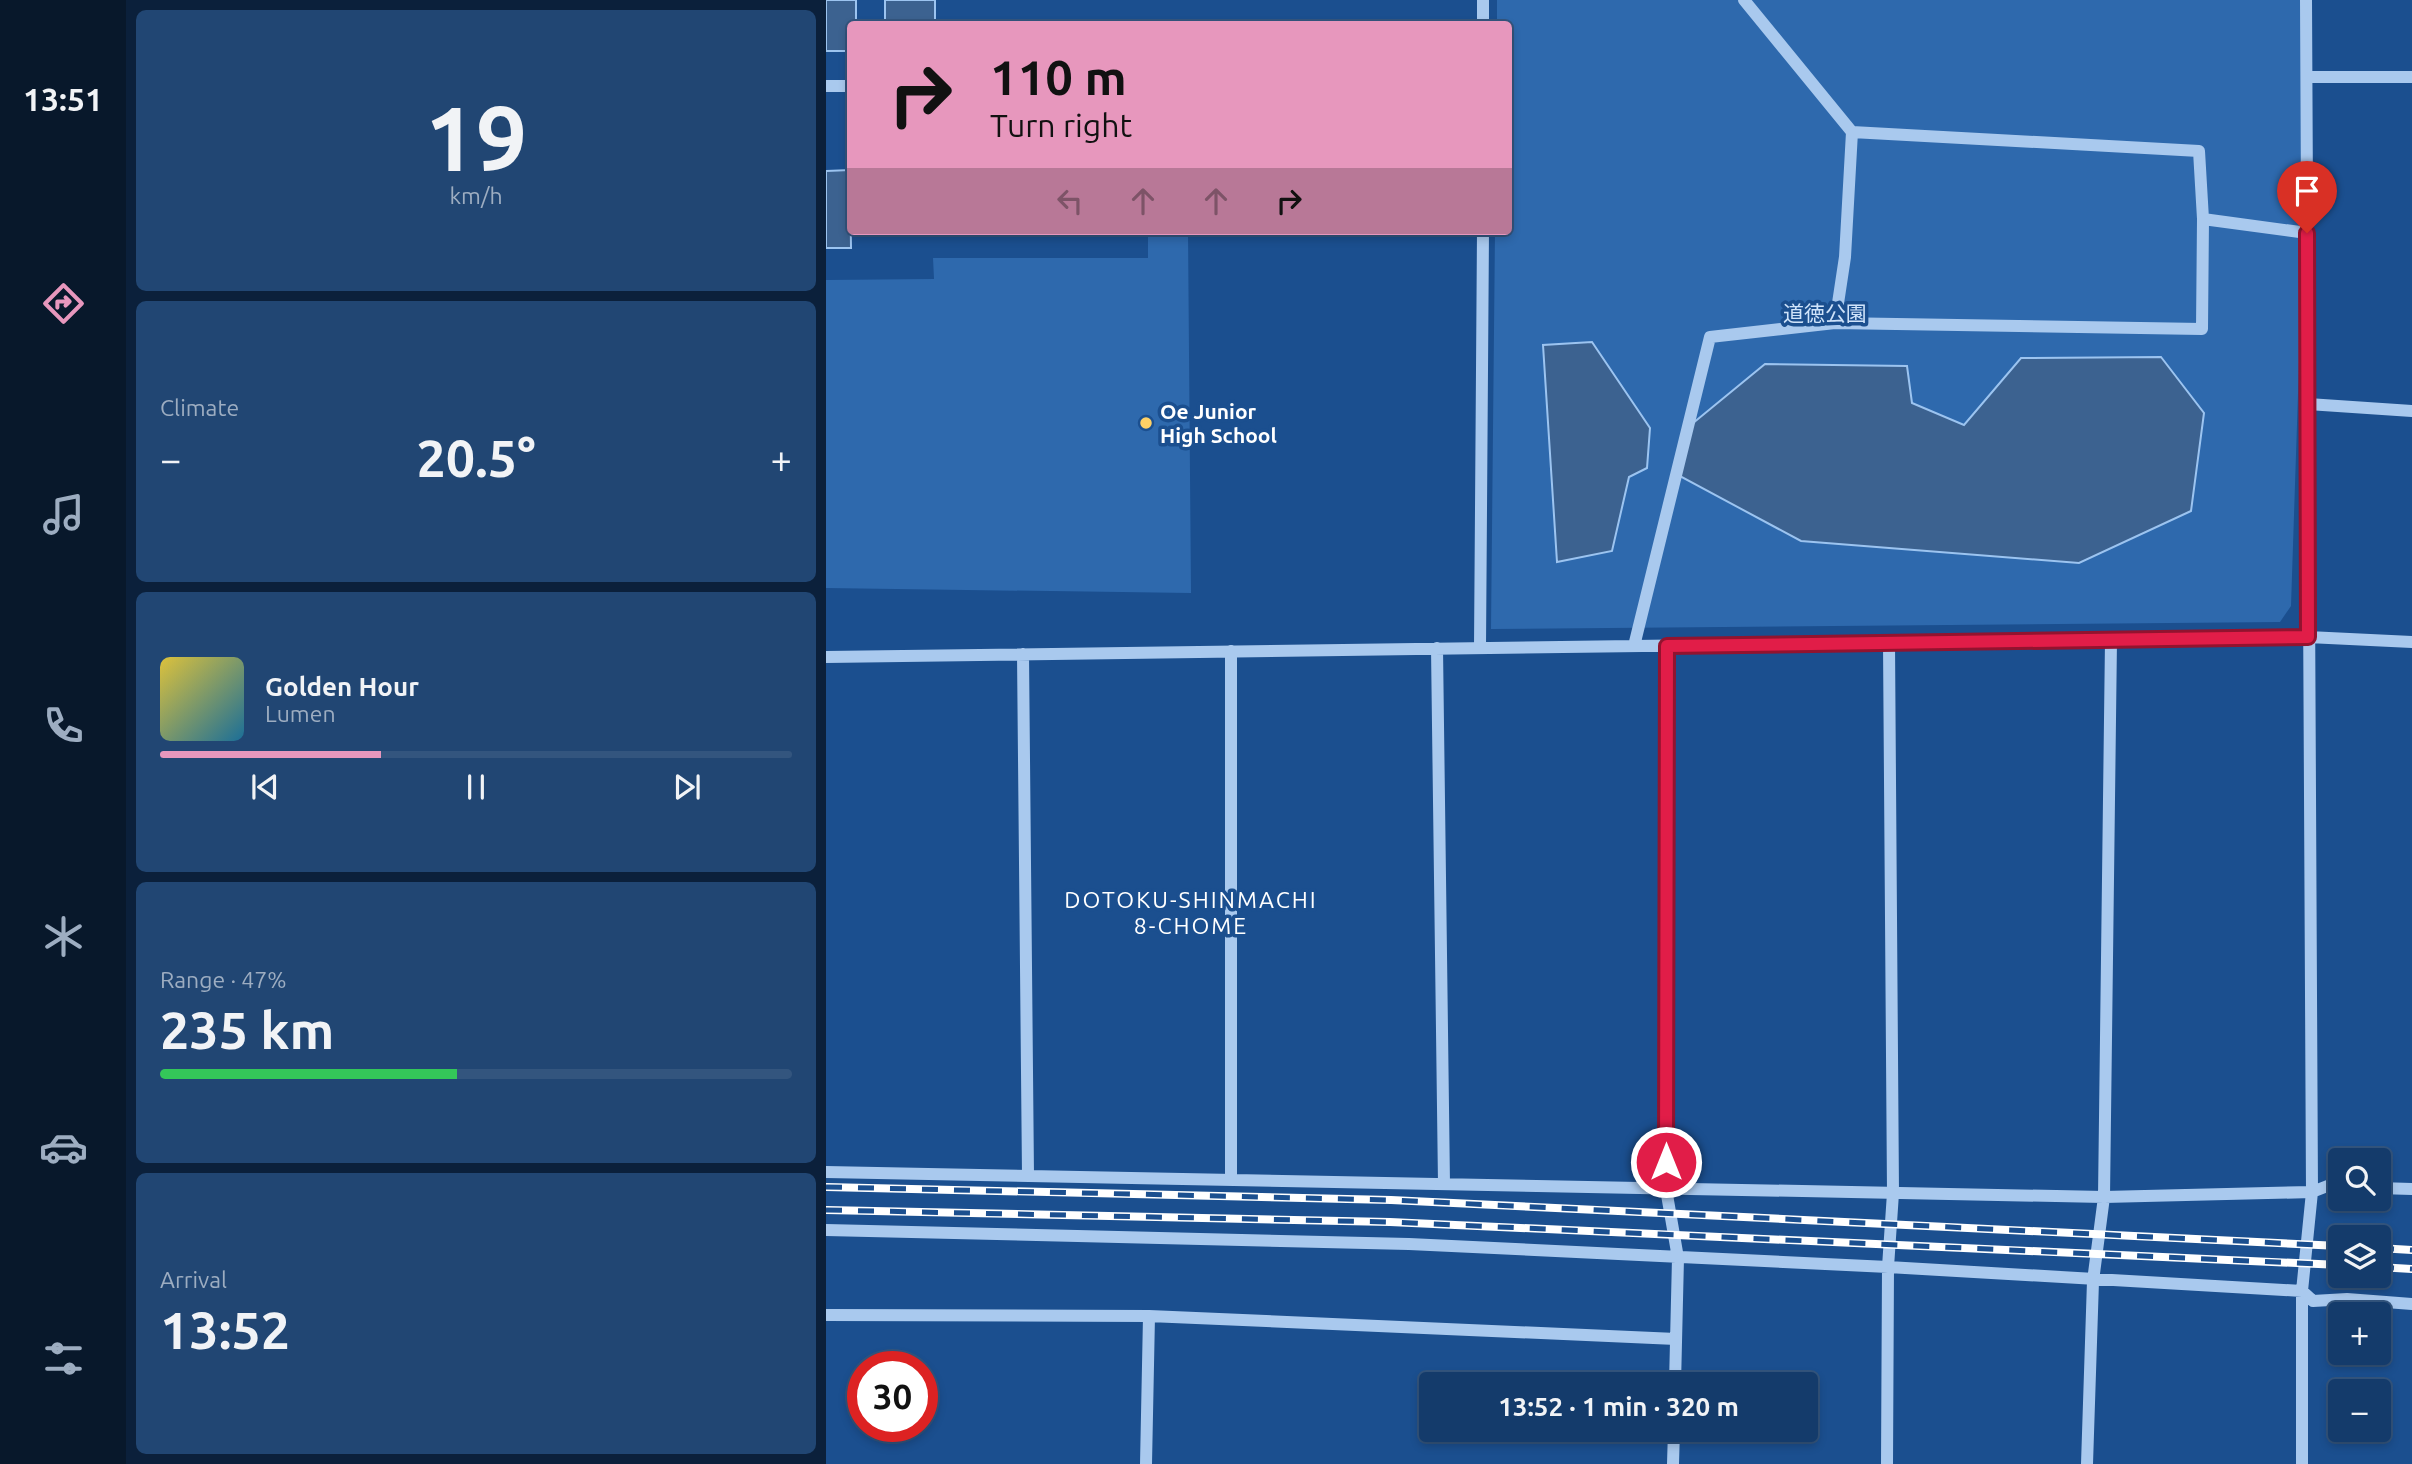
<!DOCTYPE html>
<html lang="en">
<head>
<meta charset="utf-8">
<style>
	body { margin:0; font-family:Ubuntu,"Noto Sans JP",sans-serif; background:#214673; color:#f1f3f6; height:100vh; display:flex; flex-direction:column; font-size:26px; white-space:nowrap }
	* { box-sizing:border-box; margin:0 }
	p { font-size:23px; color:#9dadc1 }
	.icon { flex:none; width:38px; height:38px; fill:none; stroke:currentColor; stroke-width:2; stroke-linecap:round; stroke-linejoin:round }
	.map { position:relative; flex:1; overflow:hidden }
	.side { display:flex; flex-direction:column; gap:10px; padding:10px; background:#0b203b; width:700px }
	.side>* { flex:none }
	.hud { position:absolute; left:21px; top:21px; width:665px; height:214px; border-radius:7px; box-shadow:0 4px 10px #0003,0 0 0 2px #33557e; background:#e797bd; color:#111; overflow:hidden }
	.buttons { position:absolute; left:1502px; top:1148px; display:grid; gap:14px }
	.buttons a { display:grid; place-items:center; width:63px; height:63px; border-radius:7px; background:#143b6b; box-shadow:0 4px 10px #0003,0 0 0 2px #33557e; font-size:35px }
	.speed { position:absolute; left:21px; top:1351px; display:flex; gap:14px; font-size:35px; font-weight:700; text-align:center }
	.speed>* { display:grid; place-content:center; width:91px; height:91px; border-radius:50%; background:#143b6b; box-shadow:0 4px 10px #0003,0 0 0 2px #33557e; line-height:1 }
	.speed .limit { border:10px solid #d22; background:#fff; color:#111 }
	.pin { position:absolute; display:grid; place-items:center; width:60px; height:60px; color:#fff; margin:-72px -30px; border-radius:50% 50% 50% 0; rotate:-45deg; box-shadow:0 0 7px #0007 }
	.pin .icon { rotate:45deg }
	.me { position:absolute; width:77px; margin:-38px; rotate:0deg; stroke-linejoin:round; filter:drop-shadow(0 0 5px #0008) }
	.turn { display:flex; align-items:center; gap:24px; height:147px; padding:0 28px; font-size:32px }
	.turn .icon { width:91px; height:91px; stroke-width:2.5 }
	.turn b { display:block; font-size:49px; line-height:60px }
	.lanes { display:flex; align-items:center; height:66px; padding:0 28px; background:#0003; justify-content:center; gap:35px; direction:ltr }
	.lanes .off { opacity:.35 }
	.big { font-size:52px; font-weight:700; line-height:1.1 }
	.side .card { flex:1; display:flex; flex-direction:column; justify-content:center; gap:10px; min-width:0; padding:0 24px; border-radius:10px; background:#214673 }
	.side .dial { align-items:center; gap:0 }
	.dial b { font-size:91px; line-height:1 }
	.song { display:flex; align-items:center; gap:21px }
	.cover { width:84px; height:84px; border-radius:10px; background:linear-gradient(135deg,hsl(50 70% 55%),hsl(200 70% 35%)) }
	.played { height:7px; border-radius:4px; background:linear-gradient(90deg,#e797bd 35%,#33557e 35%) }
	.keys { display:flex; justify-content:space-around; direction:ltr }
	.heat { display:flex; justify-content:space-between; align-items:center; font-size:38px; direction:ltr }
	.charge { height:10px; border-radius:5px; background:linear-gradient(90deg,#34c759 47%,#33557e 0) }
	.trip { position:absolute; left:593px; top:1372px; width:399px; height:70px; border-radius:7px; background:#143b6b; box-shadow:0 4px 10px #0003,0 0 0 2px #33557e; font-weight:700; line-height:70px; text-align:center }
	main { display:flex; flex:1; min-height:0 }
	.tabs { display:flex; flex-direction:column; width:126px; justify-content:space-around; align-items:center; background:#08182b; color:#9dadc1 }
	.tabs .icon { width:49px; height:49px }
	.tabs .selected { color:#e797bd }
	.tabs b { font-size:32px; color:#f1f3f6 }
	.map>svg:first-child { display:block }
	.green { fill:#2e69ad }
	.water { fill:#3c6290; stroke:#9cc4f0; stroke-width:2 }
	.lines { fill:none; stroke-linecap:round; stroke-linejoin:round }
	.minor { stroke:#a9c9ee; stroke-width:12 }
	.rail-casing { stroke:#fff; stroke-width:8 }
	.rail { stroke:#1b4f8f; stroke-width:5; stroke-dasharray:16; stroke-linecap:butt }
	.route-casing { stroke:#92132f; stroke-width:18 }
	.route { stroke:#e11d48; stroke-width:12 }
	.poi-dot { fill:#ffd166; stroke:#1b4f8f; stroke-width:2.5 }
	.labels { text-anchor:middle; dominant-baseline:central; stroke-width:7; stroke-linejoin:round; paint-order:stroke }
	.park-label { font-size:21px; fill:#cfe3fa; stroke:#1b4f8f }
	.poi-label { font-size:21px; font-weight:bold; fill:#fff; stroke:#1b4f8f; text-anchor:start }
	.neighbourhood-label { font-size:23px; letter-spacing:2px; fill:#fff; stroke:#1b4f8f }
</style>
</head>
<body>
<main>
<nav class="tabs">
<b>13:51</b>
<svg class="icon selected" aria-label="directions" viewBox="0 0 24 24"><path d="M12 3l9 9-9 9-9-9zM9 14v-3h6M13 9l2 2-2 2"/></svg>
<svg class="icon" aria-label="music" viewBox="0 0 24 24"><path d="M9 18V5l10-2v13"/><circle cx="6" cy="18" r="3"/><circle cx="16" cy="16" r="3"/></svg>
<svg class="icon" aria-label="phone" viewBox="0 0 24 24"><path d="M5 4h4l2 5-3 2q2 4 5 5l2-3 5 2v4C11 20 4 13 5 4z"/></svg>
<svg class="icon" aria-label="climate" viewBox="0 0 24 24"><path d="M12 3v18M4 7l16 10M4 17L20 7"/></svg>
<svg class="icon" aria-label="car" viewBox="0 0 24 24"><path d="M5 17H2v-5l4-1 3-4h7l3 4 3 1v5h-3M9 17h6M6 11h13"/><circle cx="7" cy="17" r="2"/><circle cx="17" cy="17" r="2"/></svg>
<svg class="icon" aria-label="filters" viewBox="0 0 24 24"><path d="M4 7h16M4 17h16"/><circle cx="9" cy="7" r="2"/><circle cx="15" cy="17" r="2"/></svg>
</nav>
<section class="side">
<div class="card dial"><b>19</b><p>km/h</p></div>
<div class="card"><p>Climate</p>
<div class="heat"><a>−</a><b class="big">20.5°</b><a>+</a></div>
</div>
<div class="card">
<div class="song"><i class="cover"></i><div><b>Golden Hour</b><p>Lumen</p></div></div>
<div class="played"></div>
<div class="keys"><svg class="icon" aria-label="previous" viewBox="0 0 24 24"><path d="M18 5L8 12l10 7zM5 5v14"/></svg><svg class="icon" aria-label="pause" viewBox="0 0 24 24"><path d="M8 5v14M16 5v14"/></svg><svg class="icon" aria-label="next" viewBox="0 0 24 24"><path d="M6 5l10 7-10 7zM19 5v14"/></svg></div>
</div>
<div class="card"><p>Range · 47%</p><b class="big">235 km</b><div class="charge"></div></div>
<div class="card"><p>Arrival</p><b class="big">13:52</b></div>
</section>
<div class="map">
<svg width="1586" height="1464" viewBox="0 0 1586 1464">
	<rect width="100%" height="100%" fill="#1b4f8f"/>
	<path class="green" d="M671,0H1479L1482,91L1465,606L1454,622L665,629L669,231H682V24H671Z
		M322,231H362L365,593L0,588V280L108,279L107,258H322Z"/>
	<path class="water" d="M0,0H30V24H24V51H0Z
		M59,0H109V24H59Z
		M24,170L25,248H0V171Z
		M766,342L824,428L821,468L803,477L786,551L731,562L717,345Z
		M1335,357L1378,413L1365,511L1253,563L975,541L850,474L861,428L939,364L1081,366L1086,403L1138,425L1195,358Z"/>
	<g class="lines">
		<path class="minor" d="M657,0V24
			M1481,77H1586
			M0,86H24
			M1026,132L1373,151L1377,219L1481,233
			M1009,323L1376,329L1377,219
			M1482,404L1586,411
			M808,646L884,337L1009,323L1019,257L1026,132L918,0
			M841,646L840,1189L852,1258L849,1384
			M611,648L618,1184
			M654,648L657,231
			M405,651V1180
			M197,654L202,1176
			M0,657L1482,637L1586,642
			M0,1172L1278,1197L1486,1192L1504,1185L1514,1186
			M1552,1188L1586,1189
			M0,1230L583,1244L1062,1267L1476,1291L1487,1301L1521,1299L1586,1304
			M0,1315L323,1316L320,1464
			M323,1316L850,1339
			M847,1464L848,1430
			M1061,1464L1062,1267L1067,1193L1063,643
			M1261,1464L1267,1281L1278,1197L1285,640
			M1476,1464V1291L1486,1192L1480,0"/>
		<g class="rail-casing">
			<path id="rail" d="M0,1187L565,1200L1514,1246
				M0,1210L564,1222L1514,1265
				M1552,1248L1586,1250
				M1552,1267L1586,1269"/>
		</g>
		<use href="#rail" class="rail"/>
	</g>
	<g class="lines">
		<g class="route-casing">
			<path id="route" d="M840,1162L841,646L1482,637L1481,233"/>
		</g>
		<use href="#route" class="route"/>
	</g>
	<circle class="poi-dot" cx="320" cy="423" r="7"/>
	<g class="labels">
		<g class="park-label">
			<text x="999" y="313">道徳公園</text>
		</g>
		<g class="poi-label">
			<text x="334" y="411">Oe Junior<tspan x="334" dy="24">High School</tspan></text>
		</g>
		<g class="neighbourhood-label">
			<text x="365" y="899">DOTOKU-SHINMACHI<tspan x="365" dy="26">8-CHOME</tspan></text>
		</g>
	</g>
</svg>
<div class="buttons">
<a><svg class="icon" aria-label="search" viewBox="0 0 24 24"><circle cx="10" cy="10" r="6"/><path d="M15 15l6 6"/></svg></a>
<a><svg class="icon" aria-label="layers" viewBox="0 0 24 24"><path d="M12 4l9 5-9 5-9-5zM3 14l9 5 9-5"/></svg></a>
<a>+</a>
<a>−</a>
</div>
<div class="speed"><div class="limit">30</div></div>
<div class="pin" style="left:1481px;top:233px;background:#d93025"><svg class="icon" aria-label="arrive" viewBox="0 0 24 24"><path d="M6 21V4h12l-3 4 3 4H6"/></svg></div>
<svg class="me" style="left:840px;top:1162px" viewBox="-20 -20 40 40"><circle r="17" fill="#e11d48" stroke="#fff" stroke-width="3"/><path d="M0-11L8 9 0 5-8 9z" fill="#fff"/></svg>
<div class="trip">13:52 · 1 min · 320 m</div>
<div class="hud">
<div class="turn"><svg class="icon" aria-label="right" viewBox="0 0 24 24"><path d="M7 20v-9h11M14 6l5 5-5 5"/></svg><div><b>110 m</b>Turn right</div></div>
<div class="lanes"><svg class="icon off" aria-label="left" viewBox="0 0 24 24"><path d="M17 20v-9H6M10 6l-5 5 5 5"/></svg><svg class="icon off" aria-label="ahead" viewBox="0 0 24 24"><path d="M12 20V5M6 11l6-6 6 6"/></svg><svg class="icon off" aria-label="ahead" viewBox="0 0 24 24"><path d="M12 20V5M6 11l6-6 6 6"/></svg><svg class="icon" aria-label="right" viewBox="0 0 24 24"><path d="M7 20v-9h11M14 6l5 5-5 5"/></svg></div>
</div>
</div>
</main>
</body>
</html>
